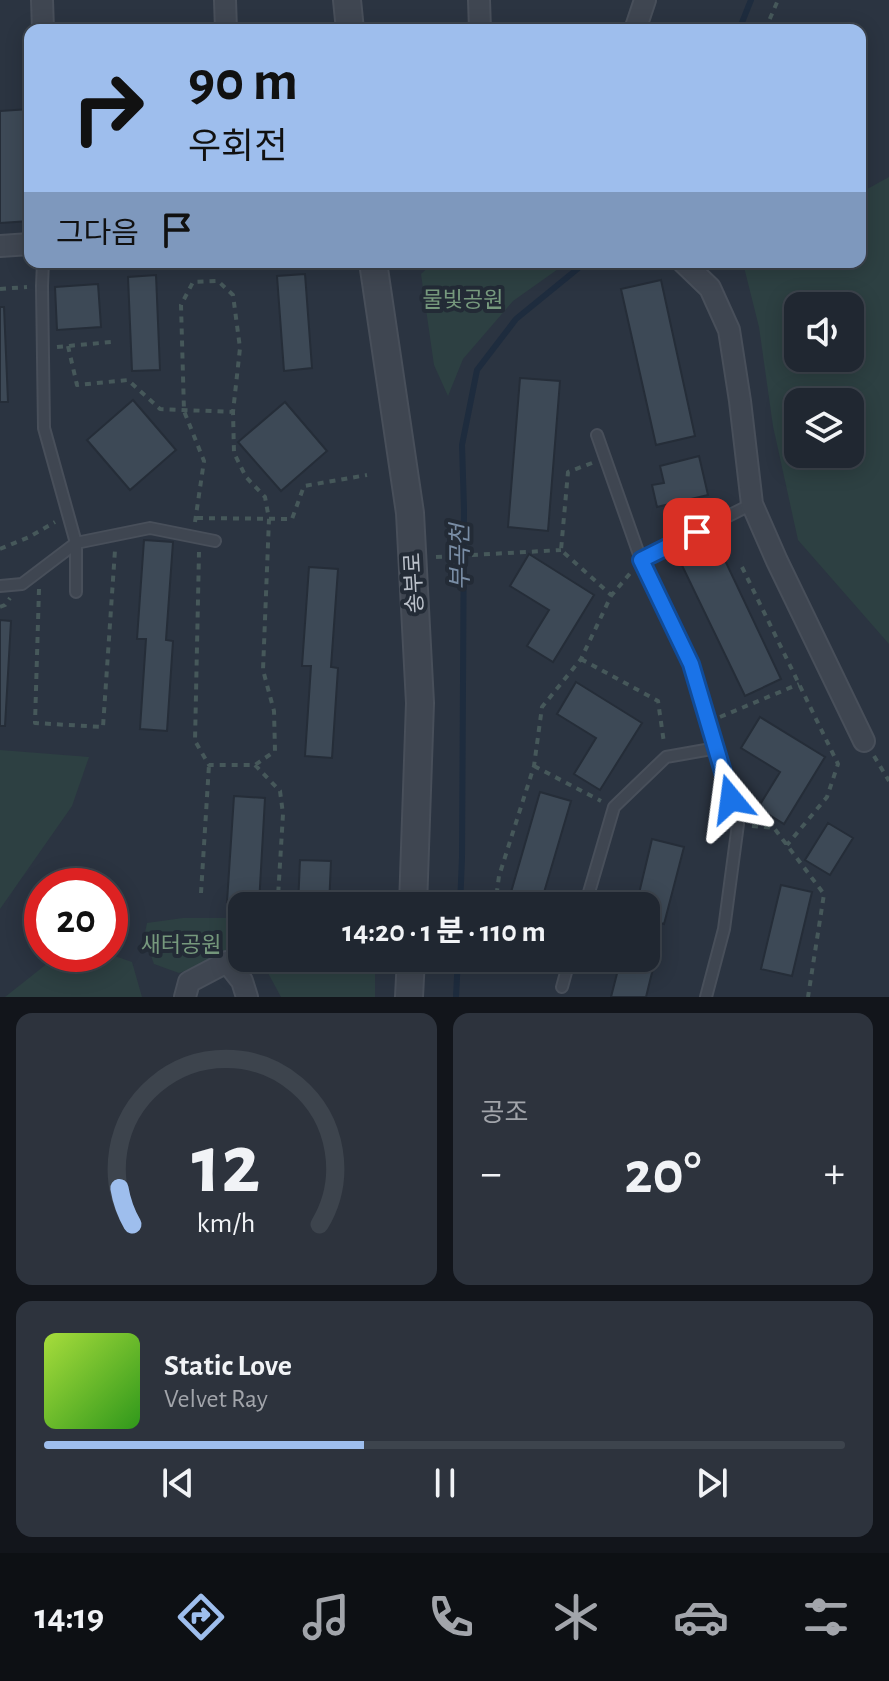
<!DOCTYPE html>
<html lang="ko">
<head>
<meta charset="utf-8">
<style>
	body { margin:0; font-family:"Alegreya Sans","Noto Sans KR",sans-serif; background:#2d333d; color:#f1f3f6; height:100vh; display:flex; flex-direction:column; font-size:30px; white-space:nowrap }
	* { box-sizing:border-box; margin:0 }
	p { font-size:26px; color:#a2a5ab }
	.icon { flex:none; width:44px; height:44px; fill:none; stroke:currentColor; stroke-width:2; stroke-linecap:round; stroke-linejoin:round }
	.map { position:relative; height:997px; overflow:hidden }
	.panel { display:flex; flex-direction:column; gap:16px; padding:16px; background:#12151b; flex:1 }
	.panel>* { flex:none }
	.guide { position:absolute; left:24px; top:24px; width:842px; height:244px; border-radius:16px; box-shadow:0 4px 20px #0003,0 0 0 2px #3d444d; background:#9ebeed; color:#111; overflow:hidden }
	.controls { position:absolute; left:784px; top:292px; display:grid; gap:16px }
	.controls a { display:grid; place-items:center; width:80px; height:80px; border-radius:16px; background:#202731; box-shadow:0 4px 20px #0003,0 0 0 2px #3d444d; font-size:40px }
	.speed { position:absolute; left:24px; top:868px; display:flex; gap:16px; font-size:40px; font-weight:700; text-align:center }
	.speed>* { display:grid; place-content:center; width:104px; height:104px; border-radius:50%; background:#202731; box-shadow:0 4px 20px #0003,0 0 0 2px #3d444d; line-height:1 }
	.speed .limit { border:12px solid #d22; background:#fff; color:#111 }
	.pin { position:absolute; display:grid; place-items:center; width:68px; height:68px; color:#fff; margin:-34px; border-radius:16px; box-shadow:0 4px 12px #0006 }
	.me { position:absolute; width:88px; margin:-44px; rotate:344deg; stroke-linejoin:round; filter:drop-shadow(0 0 6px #0008) }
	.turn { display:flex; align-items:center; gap:28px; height:168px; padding:0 32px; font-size:36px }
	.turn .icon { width:104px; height:104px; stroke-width:2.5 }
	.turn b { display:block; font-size:56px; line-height:68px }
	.then { display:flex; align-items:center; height:76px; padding:0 32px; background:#0003; gap:16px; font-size:30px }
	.big { font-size:60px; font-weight:700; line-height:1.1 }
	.panel .tile { flex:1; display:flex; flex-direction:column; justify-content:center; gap:12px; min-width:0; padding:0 28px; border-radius:16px; background:#2d333d }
	.panel .dial { align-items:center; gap:0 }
	.dial svg { height:208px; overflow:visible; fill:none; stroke:#3d444d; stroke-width:7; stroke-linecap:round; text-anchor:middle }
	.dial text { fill:#f1f3f6; stroke:none }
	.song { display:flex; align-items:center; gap:24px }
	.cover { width:96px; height:96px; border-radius:12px; background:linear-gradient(135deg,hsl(80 70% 55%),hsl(110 70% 35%)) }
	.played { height:8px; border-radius:4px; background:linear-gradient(90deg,#9ebeed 40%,#3d444d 40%) }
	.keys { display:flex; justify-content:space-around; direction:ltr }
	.heat { display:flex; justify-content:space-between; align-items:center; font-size:44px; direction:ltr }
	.panel .tiles { flex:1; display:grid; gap:16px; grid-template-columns:1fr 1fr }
	.tile:last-child { grid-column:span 2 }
	.trip { position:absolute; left:228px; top:892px; width:432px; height:80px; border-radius:16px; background:#202731; box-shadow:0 4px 20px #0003,0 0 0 2px #3d444d; font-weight:700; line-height:80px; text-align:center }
	.tabs { display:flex; height:128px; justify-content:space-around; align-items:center; background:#0d1014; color:#a2a5ab }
	.tabs .icon { width:56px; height:56px }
	.tabs .active { color:#9ebeed }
	.tabs b { font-size:36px; color:#f1f3f6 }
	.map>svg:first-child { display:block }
	.green { fill:#2d4042; fill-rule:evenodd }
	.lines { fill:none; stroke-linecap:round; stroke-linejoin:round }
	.stream { stroke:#1e2c3e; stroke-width:6 }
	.building { fill:#3d4956; stroke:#252d38; stroke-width:2 }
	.service-casing { stroke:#484f5a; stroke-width:14 }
	.minor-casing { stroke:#484f5a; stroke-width:24 }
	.tertiary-casing { stroke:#484f5a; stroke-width:30 }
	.path { stroke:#46585a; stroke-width:4; stroke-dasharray:6 6; stroke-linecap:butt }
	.service { stroke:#3f4651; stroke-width:10 }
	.minor { stroke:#3f4651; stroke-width:20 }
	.tertiary { stroke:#3f4651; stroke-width:26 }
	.route-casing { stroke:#114b97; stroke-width:20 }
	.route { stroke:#1a73e8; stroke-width:14 }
	.labels { text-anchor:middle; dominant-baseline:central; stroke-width:8; stroke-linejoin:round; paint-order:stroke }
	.park-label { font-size:22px; fill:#76997d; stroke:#232b36 }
	.street-label { font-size:22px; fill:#bcc2cb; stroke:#232b36 }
	.water-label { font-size:24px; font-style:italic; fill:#798da5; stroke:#232b36 }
</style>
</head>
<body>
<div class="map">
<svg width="889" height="997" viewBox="0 0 889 997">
	<rect width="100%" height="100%" fill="#2b3441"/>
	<path class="green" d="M889,177V644L798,540L773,426L759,327L744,267L785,262H860V193ZM850,306V358H798V306ZM798,402H850V454H798Z
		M434,262H568L513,301L463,359L448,396L434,365L421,274Z
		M0,750L89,757L72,806L0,909Z
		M183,918H242V950L238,948L208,963L179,973L154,964L144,937L147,923Z
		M78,954H109L132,962L142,997H5L58,955Z
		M256,958H375V997H281L262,962Z"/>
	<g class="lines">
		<path class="stream" d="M739,30L751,0
			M460,906L462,858L464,509L462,445L477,370L516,319L581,266L593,262
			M456,997L458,958"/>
	</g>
	<path class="building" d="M30,109V221L0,223V111Z
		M305,274L312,368L284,371L277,276Z
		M156,275L160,370L132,371L128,277Z
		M661,280L695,436L656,445L621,289Z
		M98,284L101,327L57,330L55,287Z
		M0,307H4L8,402H0Z
		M520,378L560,381L548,531L508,527Z
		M133,400L176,450L130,490L87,440Z
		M285,402L327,451L281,491L238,442Z
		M699,456L708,495L657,507L652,485L664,483L660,466Z
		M713,535L781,679L745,696L676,553Z
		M144,540L173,542L166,640L173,641L167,731L140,729L146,639H137Z
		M529,554L594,595L553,662L527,646L549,610L510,586Z
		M309,567L338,569L331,667L338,668L332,758L305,756L311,666H302Z
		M0,620L11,621L5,726H0Z
		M576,682L642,723L600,790L574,774L596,738L557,714Z
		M760,717L825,757L784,824L758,808L780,772L741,748Z
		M540,792L571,801L540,906H507Z
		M234,796L265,798L259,904L227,902Z
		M828,823L853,838L830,875L805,860Z
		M652,839L684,847L664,924L646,919V906H636Z
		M300,860L331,861L329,906H298Z
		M781,885L812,892L792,976L761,969Z
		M646,941L659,944L646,997H611L621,958H646Z"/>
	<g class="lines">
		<g class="service-casing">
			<path id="service" d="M43,262L42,286L44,428L76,543V592
				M597,435L641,560L752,504
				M641,560L691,664L738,824L724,929L706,997
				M0,586L22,584L76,543L150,528L215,541
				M585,906L614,807L666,757L717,748
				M562,987L570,958"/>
		</g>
		<g class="minor-casing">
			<path id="minor" d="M42,0L43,30
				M225,0L226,30
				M479,0L480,30
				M635,30L645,0
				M0,246L30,244
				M683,262L710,288L729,330L740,401L752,504L777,561L864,741
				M185,997L189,982L227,962L242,981L247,997"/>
		</g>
		<g class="tertiary-casing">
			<path id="tertiary" d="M347,0L350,30
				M373,262L410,513L420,703L413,906
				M409,997L411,958"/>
		</g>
		<path class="path" d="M765,30L778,0
			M0,289L27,287
			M68,346L77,385L128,380L160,409L233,412
			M57,347L111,342
			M592,463L568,472L561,550L611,595
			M197,518L292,519L304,486L367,475
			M195,522L204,461L184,411L181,305L193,282L218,281L233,295L240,348L233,412L234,453L246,477L265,497L269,519L263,670L274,711L275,751L255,765H209L195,741L199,552
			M0,549L29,537L55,522
			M436,557L561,550
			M742,567L838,764L827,797L787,845
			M39,589L35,723L103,727L115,550
			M0,607L5,605L10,598
			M581,659L658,701L664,743
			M720,717L799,684
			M874,756L889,781
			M255,765L280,791L283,814L278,897
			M534,766L601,801
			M752,826L774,828L824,894L808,997
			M201,893L209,765
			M495,906L499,876L534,766L542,707L581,659L611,596L632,571"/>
		<use href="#service" class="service"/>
		<use href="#minor" class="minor"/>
		<use href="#tertiary" class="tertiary"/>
	</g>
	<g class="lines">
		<g class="route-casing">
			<path id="route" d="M697,532L641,560L691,664L731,799"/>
		</g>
		<use href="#route" class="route"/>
	</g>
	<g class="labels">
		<g class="park-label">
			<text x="463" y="300">물빛공원</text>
			<text x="181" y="945">새터공원</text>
		</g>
		<g class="street-label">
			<text transform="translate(414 583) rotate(-93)">송부로</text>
		</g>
		<g class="water-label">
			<text transform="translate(461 557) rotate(-90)">부곡천</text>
		</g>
	</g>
</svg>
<div class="controls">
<a><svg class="icon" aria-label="sound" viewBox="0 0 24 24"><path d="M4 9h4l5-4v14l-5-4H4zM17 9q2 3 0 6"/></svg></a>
<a><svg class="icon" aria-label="layers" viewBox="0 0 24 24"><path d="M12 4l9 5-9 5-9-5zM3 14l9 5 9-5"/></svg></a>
</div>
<div class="speed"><div class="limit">20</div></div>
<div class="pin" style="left:697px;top:532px;background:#d93025"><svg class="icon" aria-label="arrive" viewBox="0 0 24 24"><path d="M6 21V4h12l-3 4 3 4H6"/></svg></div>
<svg class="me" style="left:731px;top:799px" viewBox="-20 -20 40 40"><path d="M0-17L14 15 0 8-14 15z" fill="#1a73e8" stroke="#fff" stroke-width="4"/></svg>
<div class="trip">14:20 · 1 분 · 110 m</div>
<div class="guide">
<div class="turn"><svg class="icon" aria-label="right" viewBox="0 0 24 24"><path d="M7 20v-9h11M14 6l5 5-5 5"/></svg><div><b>90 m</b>우회전</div></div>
<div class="then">그다음<svg class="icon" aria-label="arrive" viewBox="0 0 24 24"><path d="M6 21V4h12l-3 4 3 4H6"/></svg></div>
</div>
</div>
<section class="panel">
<div class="tiles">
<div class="tile dial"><svg viewBox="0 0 100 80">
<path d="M14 69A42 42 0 1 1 86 69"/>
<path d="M14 69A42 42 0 0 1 9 55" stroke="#9ebeed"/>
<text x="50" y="56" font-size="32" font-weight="700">12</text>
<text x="50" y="72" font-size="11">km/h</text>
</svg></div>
<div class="tile"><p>공조</p>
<div class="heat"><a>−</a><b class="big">20°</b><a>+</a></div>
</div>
<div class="tile">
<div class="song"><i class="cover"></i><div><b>Static Love</b><p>Velvet Ray</p></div></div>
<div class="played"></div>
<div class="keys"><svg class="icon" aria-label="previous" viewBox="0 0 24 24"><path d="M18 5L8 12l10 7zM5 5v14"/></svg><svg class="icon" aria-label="pause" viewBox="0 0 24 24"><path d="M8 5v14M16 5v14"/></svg><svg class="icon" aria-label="next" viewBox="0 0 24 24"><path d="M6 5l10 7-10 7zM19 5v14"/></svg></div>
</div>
</div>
</section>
<nav class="tabs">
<b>14:19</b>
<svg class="icon active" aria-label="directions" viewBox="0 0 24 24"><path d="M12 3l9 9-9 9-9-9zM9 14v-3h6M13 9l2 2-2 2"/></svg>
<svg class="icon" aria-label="music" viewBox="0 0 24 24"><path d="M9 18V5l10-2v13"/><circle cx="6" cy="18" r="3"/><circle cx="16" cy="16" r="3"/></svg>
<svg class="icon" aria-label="phone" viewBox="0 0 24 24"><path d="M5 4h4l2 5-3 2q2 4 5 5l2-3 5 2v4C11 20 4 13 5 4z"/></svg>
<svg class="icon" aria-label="climate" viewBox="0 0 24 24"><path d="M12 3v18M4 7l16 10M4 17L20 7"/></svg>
<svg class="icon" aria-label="car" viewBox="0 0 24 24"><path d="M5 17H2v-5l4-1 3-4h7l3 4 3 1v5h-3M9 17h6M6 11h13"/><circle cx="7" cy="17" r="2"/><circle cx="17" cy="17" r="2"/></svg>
<svg class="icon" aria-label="filters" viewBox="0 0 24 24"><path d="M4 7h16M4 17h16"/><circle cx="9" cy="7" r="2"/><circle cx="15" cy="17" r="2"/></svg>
</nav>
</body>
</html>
